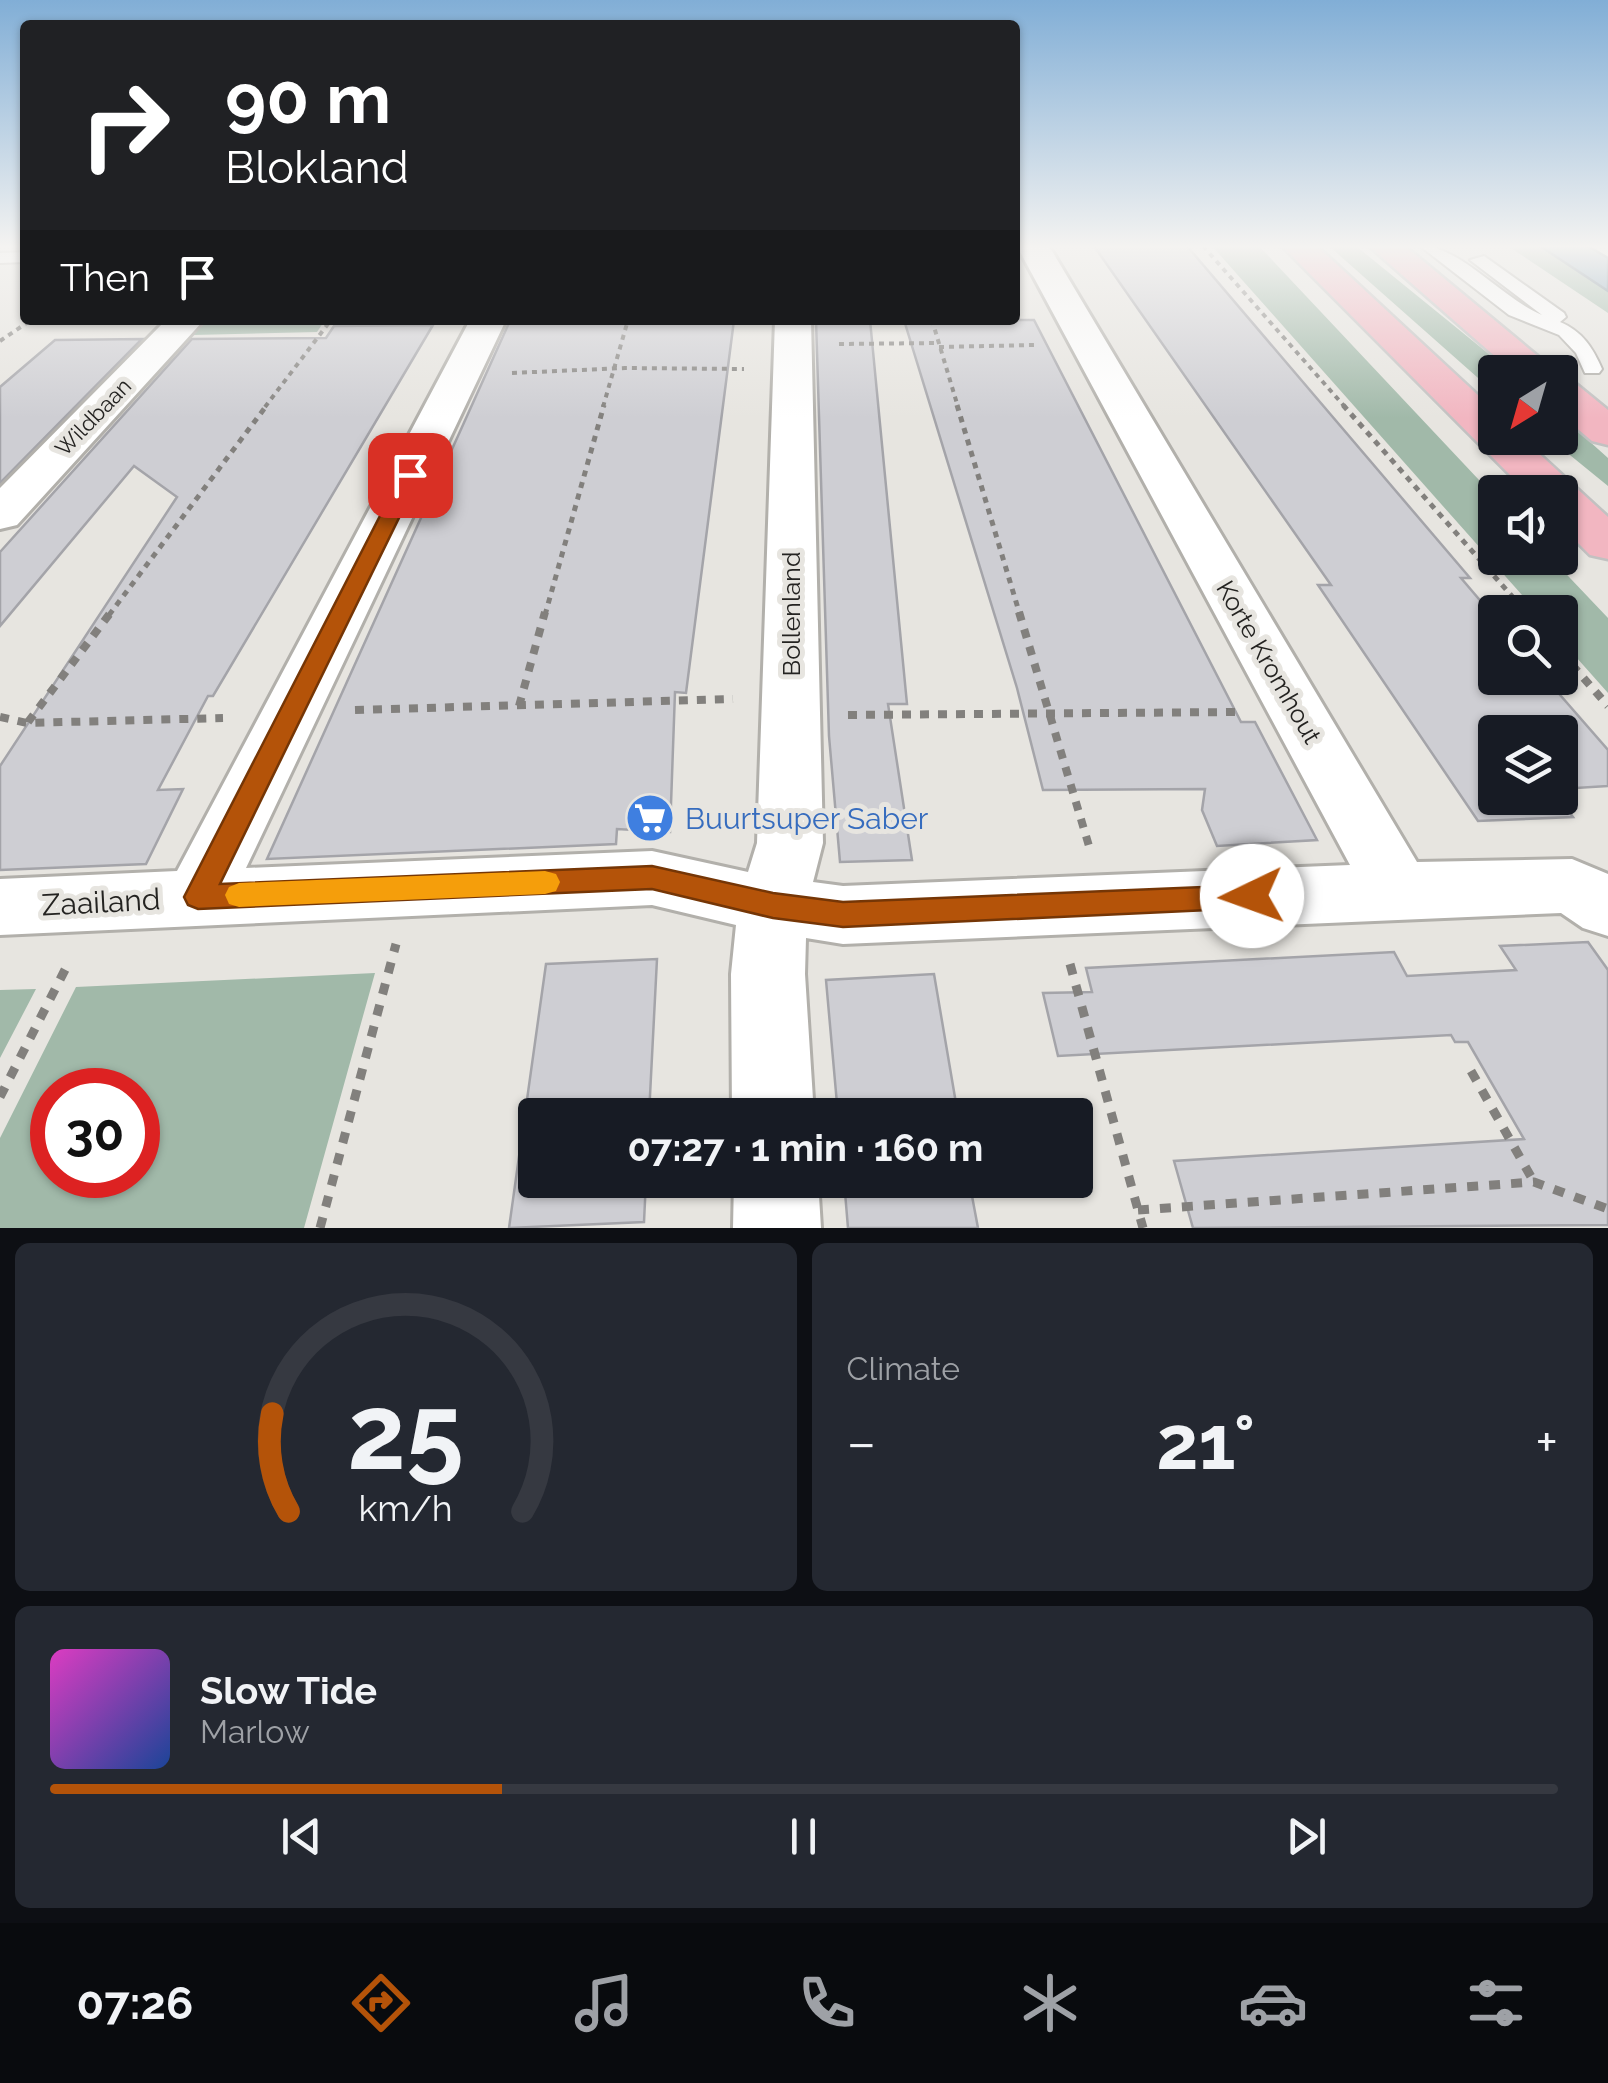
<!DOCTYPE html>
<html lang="en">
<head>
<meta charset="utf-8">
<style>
	body { margin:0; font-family:Raleway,sans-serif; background:#242831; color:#f1f3f6; height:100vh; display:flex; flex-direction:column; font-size:38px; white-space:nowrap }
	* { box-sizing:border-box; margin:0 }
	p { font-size:32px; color:#9ea1a6 }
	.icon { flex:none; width:55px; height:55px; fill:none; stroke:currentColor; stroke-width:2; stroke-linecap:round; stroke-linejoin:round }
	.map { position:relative; height:1228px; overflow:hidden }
	.drawer { display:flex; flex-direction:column; gap:15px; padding:15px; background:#0d0f14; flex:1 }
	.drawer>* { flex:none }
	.top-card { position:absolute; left:20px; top:20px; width:1000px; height:305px; border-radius:10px; box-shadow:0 2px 8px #0004; background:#202124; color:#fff; overflow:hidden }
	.needle { width:65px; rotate:217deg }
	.controls { position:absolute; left:1478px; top:355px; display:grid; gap:20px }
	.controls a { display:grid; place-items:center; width:100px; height:100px; border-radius:10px; background:#171b24; box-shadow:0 2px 8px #0004; font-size:50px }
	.speed { position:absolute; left:30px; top:1068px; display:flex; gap:20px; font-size:50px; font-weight:700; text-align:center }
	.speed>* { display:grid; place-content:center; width:130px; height:130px; border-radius:50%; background:#171b24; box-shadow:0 2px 8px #0004; line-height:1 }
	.speed .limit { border:15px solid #d22; background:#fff; color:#111 }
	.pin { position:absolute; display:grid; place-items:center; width:85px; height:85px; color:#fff; margin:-42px; border-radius:20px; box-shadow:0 5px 15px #0006 }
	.me { position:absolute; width:110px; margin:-55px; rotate:267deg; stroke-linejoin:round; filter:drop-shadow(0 0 8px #0008) }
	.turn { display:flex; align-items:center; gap:35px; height:210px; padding:0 40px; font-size:45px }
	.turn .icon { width:130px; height:130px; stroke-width:2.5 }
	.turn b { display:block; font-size:70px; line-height:85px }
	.then { display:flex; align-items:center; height:95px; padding:0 40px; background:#0003; gap:20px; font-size:38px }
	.big { font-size:75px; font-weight:700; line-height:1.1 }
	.drawer .card { flex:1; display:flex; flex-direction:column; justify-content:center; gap:15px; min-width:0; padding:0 35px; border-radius:15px; background:#242831 }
	.drawer .dial { align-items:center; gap:0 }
	.dial svg { height:260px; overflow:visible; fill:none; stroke:#363941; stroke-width:7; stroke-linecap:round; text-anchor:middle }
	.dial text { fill:#f1f3f6; stroke:none }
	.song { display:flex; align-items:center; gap:30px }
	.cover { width:120px; height:120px; border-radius:15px; background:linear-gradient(135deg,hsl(310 70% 55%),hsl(220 70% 35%)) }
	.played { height:10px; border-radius:5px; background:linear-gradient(90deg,#b45309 30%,#363941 30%) }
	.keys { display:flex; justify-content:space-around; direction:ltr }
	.heat { display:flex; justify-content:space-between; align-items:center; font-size:55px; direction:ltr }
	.drawer .tiles { flex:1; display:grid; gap:15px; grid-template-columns:1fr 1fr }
	.card:last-child { grid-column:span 2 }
	.trip { position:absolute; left:518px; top:1098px; width:575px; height:100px; border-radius:10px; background:#171b24; box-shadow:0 2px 8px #0004; font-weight:700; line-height:100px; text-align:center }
	.menu { display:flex; height:160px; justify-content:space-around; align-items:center; background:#090b0e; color:#9ea1a6 }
	.menu .icon { width:70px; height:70px }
	.menu .on { color:#b45309 }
	.menu b { font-size:45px; color:#f1f3f6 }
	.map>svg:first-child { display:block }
	.green { fill:#a1b9a9; fill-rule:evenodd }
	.water { fill:#86a6bc; stroke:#697f8e; stroke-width:2.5 }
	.building { fill:#ceced3; stroke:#a4a4a9; stroke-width:2.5 }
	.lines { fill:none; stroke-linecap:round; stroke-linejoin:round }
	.lane-casing { stroke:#b2b0ab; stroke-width:4 }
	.street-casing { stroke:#b2b0ab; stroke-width:6 }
	.highway-casing { stroke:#c2c1c1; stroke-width:5 }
	.path-far3 { stroke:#82807d; stroke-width:4; stroke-dasharray:5 5; stroke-linecap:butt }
	.path-far2 { stroke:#82807d; stroke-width:5; stroke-dasharray:6 6; stroke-linecap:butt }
	.path-far1 { stroke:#82807d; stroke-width:8; stroke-dasharray:9 9; stroke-linecap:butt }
	.path { stroke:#82807d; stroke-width:9; stroke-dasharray:11 11; stroke-linecap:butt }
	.lane { fill:#fff; fill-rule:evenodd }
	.street { fill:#fff; fill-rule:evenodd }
	.highway { fill:#f2b6c1; fill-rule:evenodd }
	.route { fill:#b45309; stroke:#753606; stroke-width:2.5 }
	.slow { fill:#f59e0b }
	.labels { text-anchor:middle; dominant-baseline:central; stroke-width:10; stroke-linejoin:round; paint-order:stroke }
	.far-street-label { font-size:22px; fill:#242321; stroke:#e7e5e0 }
	.street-label { font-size:25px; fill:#242321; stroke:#e7e5e0 }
	.near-shop-label { font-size:30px; fill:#366cbe; stroke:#e7e5e0; text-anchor:start }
	.near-street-label { font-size:30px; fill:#242321; stroke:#e7e5e0 }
</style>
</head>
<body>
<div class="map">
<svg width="1608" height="1228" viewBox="0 0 1608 1228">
	<rect width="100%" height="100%" fill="#e7e5e0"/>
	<path class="green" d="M1212,246H1259L1495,497V558H1551L1608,618V693L1560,639V612H1537Z
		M1329,246H1356L1511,372H1495V393Z
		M1508,246H1540L1608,291V313Z
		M208,320H325L317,332L193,335Z
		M1560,415L1608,458V486L1549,438H1560Z
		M375,973L304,1228H0V1138L76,987ZM138,1090V1175H52V1090Z
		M36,989L0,1058V990Z"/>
	<path class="water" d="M1540,246H1588L1608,258V291Z"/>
	<path class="building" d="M1094,246H1187L1470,578H1461L1495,618V691L1554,688L1608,750V786L1560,789V732H1495V798H1559L1573,817L1478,821L1318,585H1331Z
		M734,320L686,693L675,692L670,832L617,829L616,844L267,859L509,323Z
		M816,320H870L907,704H888L912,860L840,862L829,736Z
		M904,320H1034L1241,722H1255L1317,840L1217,846L1202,810L1205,789L1043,790L1017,688Z
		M433,325L213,696H208L158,790L183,789L146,864L0,870V766L177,497L134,466L0,626V552L192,339L326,338L334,326Z
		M142,339L0,483V387L55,340Z
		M1588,942L1608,970V1225L1193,1228L1174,1161L1524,1139L1468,1042H1455L1451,1035L1058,1056L1043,993L1092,992L1086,968L1394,952L1407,976L1516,970L1500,946Z
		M657,959L649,1115H535V1180H646L644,1222L509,1228L546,964Z
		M934,974L958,1115H838L826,980Z
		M844,1180H969L978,1228H848Z"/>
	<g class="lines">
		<g class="lane-casing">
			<path id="lane" d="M1420,246C1458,244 1504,300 1542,315L1470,260L1484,256L1564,313L1566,317L1560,322C1582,331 1593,348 1602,369L1599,373H1585L1576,353L1559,335L1509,315Z
				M25,252V262L0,263V253Z"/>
		</g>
		<g class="street-casing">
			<path id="street" d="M1017,246H1049L1417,862L1572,859L1608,874V936L1583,928L1561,913L843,944L806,938L805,974L814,1115H732L731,974L736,925L652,905L0,935V879L177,871L470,320H506L246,868L652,851L748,872L757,843L775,320H811L823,843L813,882L843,886L1350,865Z
				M166,320H204L17,525L0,529V488Z
				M734,1180H818L821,1228H733Z"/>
		</g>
		<g class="highway-casing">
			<path id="highway" d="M1282,246H1317L1495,411V438H1522L1608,517V559L1590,555L1560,525V492H1527Z
				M1369,246H1405L1557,372H1513Z
				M1560,379L1575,383L1608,410V445L1592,441L1560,414Z"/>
		</g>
		<path class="path-far3" d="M1203,246L1345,407
			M932,320L958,407
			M0,341L31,320
			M839,344L939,343
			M939,347L1034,345
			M512,373L625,368L744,369
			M265,407L331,320
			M603,407L628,320"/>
		<path class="path-far2" d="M957,405L1020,615
			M1343,405L1526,612
			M109,615L267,405
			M545,615L604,405"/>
		<path class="path-far1" d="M1019,612L1089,846
			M1560,651L1608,706
			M519,706L545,612
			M355,710L733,699
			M848,715L1236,712
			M0,717L27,723L223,718
			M28,722L111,612"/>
		<path class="path" d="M1070,964L1143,1228
			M1471,1071L1534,1182
			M0,1097L70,960
			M1138,1210L1534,1182L1608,1209
			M320,1228L396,944"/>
		<use href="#lane" class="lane"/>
		<use href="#street" class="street"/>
		<use href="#highway" class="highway"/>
	</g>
	<linearGradient id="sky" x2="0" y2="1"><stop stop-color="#81aed6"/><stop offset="0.59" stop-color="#f4f3f1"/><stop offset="1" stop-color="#f4f3f1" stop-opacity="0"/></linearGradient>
	<rect width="1608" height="418" fill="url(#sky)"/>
	<path class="route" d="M410,469L420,475L220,884L652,866L773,893L843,902L1252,885L1263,888L1267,896L1263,905L1252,908L843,927L773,918L652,889L198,909L188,905L184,897L401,475Z"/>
	<path class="slow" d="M545,871L556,874L560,882L556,891L545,894L239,907L229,904L225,895L229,887L239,883Z"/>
	<defs>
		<g id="supermarket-disc" transform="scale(2.5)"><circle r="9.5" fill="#3f7fe0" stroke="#e7e5e0"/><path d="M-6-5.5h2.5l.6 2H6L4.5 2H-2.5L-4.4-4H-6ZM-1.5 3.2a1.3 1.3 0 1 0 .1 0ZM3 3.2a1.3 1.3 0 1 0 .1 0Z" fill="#fff"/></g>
	</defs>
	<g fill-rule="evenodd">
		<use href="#supermarket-disc" x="650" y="818"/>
	</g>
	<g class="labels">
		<g class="far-street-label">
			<text transform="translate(93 417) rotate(-46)">Wildbaan</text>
		</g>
		<g class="street-label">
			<text transform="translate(791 614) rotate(-90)">Bollenland</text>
			<text transform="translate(1269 662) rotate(60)">Korte Kromhout</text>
		</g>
		<g class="near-shop-label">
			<text x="685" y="818">Buurtsuper Saber</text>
		</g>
		<g class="near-street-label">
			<text transform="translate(101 902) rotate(-3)">Zaailand</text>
		</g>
	</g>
</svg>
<div class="controls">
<a><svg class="needle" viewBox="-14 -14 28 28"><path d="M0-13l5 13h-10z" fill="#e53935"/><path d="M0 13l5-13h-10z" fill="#9ea1a6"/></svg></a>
<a><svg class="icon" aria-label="sound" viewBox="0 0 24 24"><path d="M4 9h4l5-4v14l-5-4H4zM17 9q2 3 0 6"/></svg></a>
<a><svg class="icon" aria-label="search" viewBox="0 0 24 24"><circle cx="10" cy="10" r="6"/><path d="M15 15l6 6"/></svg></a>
<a><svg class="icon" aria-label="layers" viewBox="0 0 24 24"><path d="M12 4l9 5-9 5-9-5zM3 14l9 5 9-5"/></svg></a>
</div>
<div class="speed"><div class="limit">30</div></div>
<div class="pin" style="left:410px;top:475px;background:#d93025"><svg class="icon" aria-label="arrive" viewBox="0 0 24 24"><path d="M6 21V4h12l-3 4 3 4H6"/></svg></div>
<svg class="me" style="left:1252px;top:896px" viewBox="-20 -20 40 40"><circle r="19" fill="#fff"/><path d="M0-13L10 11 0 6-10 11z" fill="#b45309"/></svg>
<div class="trip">07:27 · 1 min · 160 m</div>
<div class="top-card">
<div class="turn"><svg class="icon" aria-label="right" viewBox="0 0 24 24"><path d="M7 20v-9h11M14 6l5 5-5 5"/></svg><div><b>90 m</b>Blokland</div></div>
<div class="then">Then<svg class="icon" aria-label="arrive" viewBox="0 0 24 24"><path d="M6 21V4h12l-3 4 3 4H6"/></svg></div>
</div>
</div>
<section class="drawer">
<div class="tiles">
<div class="card dial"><svg viewBox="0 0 100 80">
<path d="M14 69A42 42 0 1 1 86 69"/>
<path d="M14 69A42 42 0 0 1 9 39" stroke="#b45309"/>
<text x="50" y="56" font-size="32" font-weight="700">25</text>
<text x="50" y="72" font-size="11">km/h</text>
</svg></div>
<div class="card"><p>Climate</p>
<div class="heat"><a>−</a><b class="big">21°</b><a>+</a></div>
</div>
<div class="card">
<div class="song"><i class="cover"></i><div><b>Slow Tide</b><p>Marlow</p></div></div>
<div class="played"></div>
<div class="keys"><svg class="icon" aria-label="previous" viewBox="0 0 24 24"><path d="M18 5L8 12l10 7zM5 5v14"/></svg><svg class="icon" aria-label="pause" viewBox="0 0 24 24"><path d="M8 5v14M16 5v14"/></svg><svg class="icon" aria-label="next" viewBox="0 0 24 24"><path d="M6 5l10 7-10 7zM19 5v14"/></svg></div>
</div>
</div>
</section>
<nav class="menu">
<b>07:26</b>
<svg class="icon on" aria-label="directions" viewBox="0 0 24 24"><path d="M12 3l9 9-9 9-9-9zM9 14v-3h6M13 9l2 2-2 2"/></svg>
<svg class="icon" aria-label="music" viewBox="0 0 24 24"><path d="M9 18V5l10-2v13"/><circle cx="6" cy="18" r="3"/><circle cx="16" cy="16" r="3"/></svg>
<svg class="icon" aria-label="phone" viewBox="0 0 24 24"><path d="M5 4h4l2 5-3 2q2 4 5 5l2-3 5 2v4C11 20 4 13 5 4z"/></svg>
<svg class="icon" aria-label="climate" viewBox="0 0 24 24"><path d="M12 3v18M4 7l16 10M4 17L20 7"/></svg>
<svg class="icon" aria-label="car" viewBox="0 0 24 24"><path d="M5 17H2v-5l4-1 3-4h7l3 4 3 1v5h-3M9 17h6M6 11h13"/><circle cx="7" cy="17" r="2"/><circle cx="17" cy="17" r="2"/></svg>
<svg class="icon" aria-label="filters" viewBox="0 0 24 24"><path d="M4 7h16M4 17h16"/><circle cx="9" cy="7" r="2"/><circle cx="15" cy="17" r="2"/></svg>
</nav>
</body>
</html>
